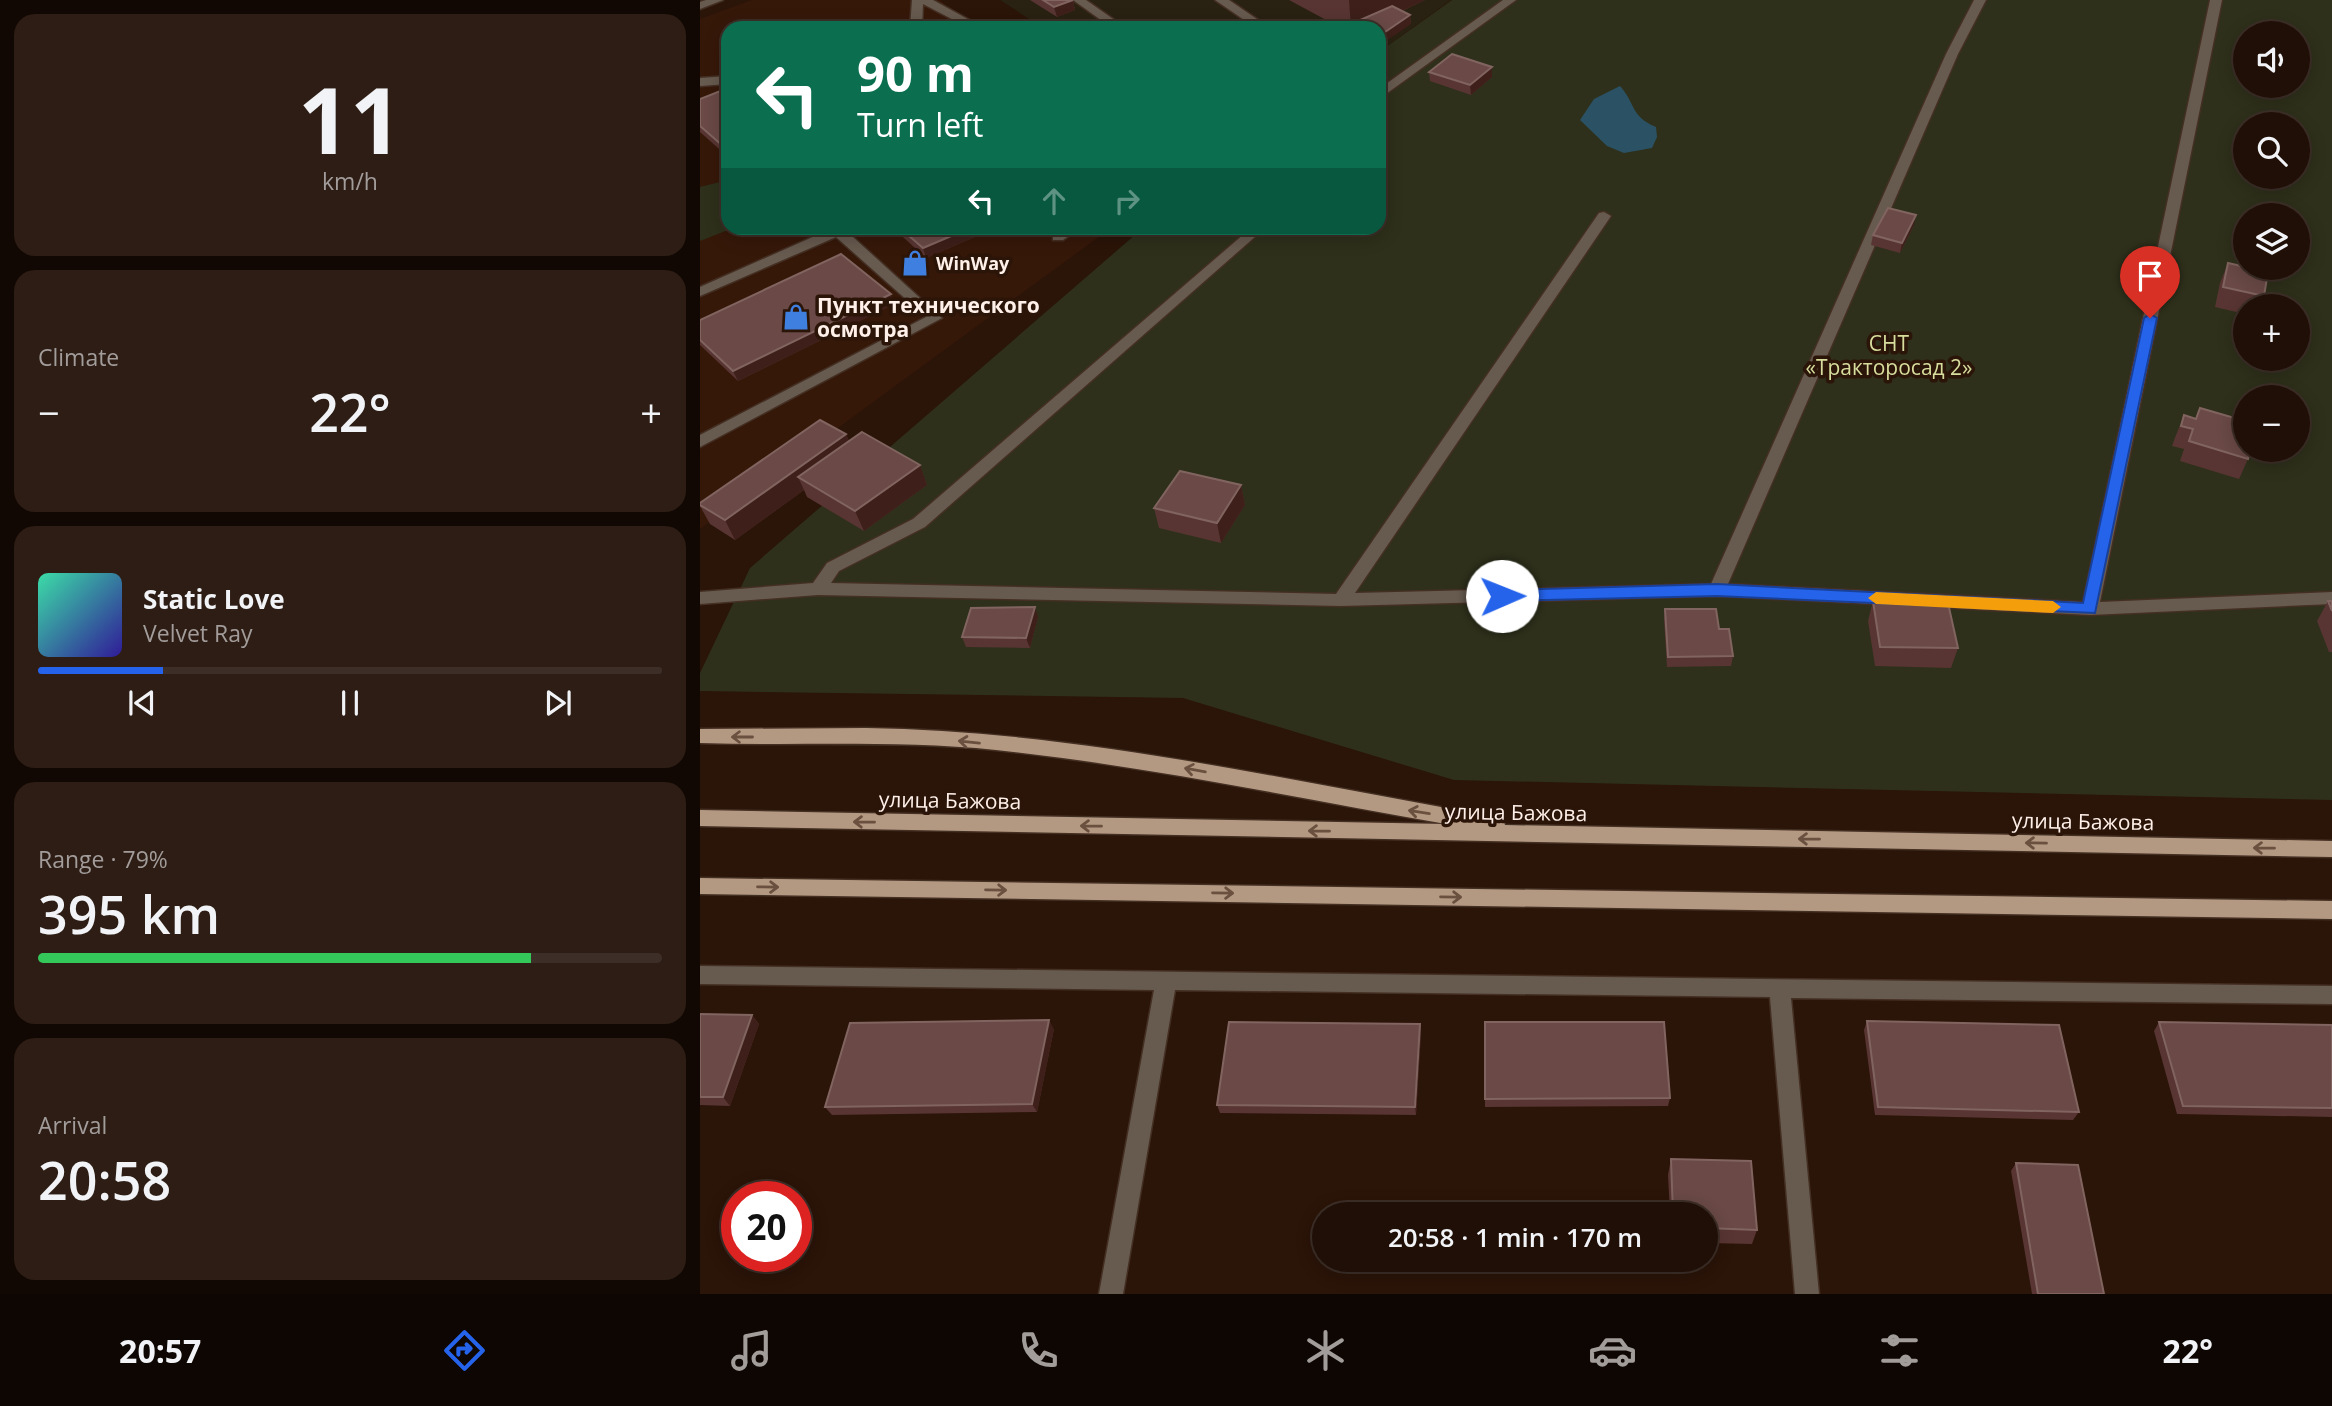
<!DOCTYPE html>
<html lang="en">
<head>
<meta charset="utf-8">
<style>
	body { margin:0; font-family:"Open Sans",sans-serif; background:#2d1d14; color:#f1f3f6; height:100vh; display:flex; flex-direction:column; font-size:26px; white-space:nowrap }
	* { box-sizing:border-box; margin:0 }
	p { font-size:23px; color:#a29c9b }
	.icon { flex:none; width:38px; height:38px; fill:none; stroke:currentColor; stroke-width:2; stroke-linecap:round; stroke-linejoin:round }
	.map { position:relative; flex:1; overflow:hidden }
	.details { display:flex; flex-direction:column; gap:14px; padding:14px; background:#120803; width:700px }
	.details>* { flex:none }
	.guide { position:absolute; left:21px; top:21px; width:665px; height:214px; border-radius:21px; box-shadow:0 4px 18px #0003,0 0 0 2px #3d2f28; background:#0b6e4f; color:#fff; overflow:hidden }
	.tools { position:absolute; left:1533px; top:21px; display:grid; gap:14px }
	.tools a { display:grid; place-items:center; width:77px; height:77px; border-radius:50%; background:#200f06; box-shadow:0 4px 18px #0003,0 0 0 2px #3d2f28; font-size:35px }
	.speed { position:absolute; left:21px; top:1181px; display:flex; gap:14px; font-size:35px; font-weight:700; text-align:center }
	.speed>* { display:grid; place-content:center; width:91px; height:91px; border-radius:50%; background:#200f06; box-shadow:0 4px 18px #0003,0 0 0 2px #3d2f28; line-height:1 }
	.speed .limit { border:10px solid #d22; background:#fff; color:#111 }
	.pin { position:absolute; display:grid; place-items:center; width:60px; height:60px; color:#fff; margin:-72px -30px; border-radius:50% 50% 50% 0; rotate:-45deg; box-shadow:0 0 7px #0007 }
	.pin .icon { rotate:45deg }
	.me { position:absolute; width:77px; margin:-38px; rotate:89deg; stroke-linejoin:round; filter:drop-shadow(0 0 5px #0008) }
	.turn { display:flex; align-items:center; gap:24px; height:147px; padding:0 21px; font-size:32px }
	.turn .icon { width:91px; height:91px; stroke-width:2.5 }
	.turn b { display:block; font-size:49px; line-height:60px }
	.lanes { display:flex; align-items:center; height:66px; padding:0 21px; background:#0003; justify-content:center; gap:35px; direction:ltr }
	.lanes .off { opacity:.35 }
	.big { font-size:52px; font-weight:600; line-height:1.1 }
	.details .card { flex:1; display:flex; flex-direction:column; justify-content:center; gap:10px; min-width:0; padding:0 24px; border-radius:21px; background:#2d1d14 }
	.details .dial { align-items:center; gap:0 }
	.dial b { font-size:91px; line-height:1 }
	.song { display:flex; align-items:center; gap:21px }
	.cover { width:84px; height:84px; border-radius:10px; background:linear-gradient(135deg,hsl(160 70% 55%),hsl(250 70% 35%)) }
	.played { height:7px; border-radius:4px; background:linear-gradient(90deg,#2563eb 20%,#3d2f28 20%) }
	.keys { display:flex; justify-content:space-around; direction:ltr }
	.heat { display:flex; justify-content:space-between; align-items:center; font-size:38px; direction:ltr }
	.charge { height:10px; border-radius:5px; background:linear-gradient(90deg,#34c759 79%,#3d2f28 0) }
	.trip { position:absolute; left:612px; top:1202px; width:406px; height:70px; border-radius:35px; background:#200f06; box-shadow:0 4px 18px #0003,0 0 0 2px #3d2f28; font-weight:600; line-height:70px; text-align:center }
	.menu { display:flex; height:112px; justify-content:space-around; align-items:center; background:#0d0602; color:#a29c9b }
	.menu .icon { width:49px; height:49px }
	.menu .on { color:#2563eb }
	.menu b { font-size:32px; color:#f1f3f6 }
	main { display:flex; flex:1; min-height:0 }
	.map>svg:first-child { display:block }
	.built { fill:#361809 }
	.industrial { fill:#292111 }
	.green { fill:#2e301b; fill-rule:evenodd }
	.water { fill:#2b5264 }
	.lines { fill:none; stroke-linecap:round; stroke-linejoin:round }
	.minor-casing { stroke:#442f23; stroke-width:3 }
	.major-casing { stroke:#442f23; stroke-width:3 }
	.minor { fill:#675a4f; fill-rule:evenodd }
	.major { fill:#b49982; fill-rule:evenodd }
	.wall { fill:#583532 }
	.shaded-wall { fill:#3e1f19 }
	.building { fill:#6a4946; stroke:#81645f; stroke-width:2 }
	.oneway { stroke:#69503f }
	.route { fill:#2563eb; stroke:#184099; stroke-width:2 }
	.slow { fill:#f59e0b }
	.labels { text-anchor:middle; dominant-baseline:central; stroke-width:7; stroke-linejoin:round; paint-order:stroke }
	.far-poi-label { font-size:18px; font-weight:bold; fill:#fff1ea; stroke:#2b1408; text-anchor:start }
	.poi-label { font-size:21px; font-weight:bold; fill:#fff1ea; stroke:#2b1408; text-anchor:start }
	.park-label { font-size:21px; fill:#d6dd9d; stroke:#2b1408 }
	.street-label { font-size:21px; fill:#fff1ea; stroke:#2b1408 }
</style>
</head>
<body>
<main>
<section class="details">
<div class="card dial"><b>11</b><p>km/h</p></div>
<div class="card"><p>Climate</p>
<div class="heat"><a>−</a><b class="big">22°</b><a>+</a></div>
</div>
<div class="card">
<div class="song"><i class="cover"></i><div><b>Static Love</b><p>Velvet Ray</p></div></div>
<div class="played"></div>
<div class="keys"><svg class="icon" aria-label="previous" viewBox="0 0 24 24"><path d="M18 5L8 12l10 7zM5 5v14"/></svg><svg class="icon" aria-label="pause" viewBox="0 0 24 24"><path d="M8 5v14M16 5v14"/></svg><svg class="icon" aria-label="next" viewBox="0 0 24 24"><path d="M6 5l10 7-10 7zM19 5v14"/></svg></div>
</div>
<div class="card"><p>Range · 79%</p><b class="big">395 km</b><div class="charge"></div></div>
<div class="card"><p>Arrival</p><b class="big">20:58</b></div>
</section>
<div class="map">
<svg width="1632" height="1294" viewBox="0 0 1632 1294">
	<rect width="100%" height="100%" fill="#2b1408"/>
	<path class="built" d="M52,0H240L273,28H28V228H411L0,529V19Z"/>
	<path class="industrial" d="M300,0H751L679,52V28H343Z"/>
	<path class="green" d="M752,0H1632V800L754,780L483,698L0,691V673L50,568L443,228H679V52ZM1545,33H1598V86H1545ZM1545,124H1598V177H1545ZM1545,215H1598V268H1545ZM1545,306H1598V359H1545ZM1545,397H1598V450H1545Z
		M28,180V228H33L0,241V187Z"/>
	<path class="water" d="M920,86C936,104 930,116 956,127L957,137L952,148L924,153L907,146L880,120L894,99Z"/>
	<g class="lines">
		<g class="minor-casing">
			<path id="minor" d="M6,0H23L0,9V2Z
				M212,0H233L284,28H269L223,4L222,28H210Z
				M373,0H386L426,28H412Z
				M515,0H529L570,28H556Z
				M803,0H816L679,99V89Z
				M1274,0H1286L1258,54L1028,584L1383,602L1510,0H1522L1400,602L1632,592V604L1390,615L1017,596L641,606L118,595L0,604V592L113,583L127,563L213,519L551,228H565L225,527L139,571L131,583L636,594L899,213L904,212L911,216L655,593L1011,584L1246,54Z
				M28,76V84L0,86V78Z
				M133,228H143L242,318L0,447V435L226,317L136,237L0,296V287Z
				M364,228H380L363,240H353V234Z
				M0,966L1632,986V1004L1091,998L1119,1294H1095L1070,997L475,990L423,1294H399L454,990L0,984Z"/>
		</g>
		<g class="major-casing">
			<path id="major" d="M166,728C379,731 588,781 796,817L803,819L805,825L1632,841V857L0,826V810L746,824C596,798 448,766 296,750C198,740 99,746 0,743V729Z
				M0,878L1632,901V919L0,894Z"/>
		</g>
		<use href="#minor" class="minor"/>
		<use href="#major" class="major"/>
	</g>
	<path class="wall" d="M330,0H373L375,10L357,17Z
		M589,0H725L702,11L710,15L711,24L641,28Z
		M729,72L792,77L771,95L730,81Z
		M28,88V155L27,156L0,132V99Z
		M1214,225L1200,253L1171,245L1173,235Z
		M193,228H296L226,258Z
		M1528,263L1564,296L1559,306H1545V314L1515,307L1520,283Z
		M194,304L38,381L0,345V320Z
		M1500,408L1548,459L1539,479L1480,461L1484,449L1472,446L1476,435L1484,415L1495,419Z
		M146,434L149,441L220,465L227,485L164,531L107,497L104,490L35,540L10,524L0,506V503Z
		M541,485L545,505L521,543L459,528L454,508Z
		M1173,601L1258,648L1251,668L1175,666L1168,621Z
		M1628,601H1632V652H1629L1617,621Z
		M965,609L1019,629L1033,656L1031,666L967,667L964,619Z
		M338,617L330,648L266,647L262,637Z
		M0,1014L52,1015L59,1024L30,1106L0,1105Z
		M1167,1021L1379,1112L1373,1120L1175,1115L1164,1030Z
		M785,1022L970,1098L968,1106L785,1107Z
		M1459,1022L1632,1025V1117L1477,1114L1454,1031Z
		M720,1024L721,1033L716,1115L520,1113L517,1105Z
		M354,1029L337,1112L132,1115L125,1107Z
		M971,1159L1057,1230L1052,1244L1006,1243V1214H970L968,1175Z
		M1316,1163L1404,1294H1332L1311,1171Z"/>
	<path class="shaded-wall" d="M373,0L375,10L357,17L354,7Z
		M649,0H692L693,15L651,28Z
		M692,0H725L693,15Z
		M710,15L711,24L679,46V36Z
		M792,67V77L771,95L770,85Z
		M28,144V155L27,156L23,146Z
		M1216,215L1214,225L1200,253L1202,243Z
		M270,228H296L226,258L223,248Z
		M191,294L194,304L38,381L33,371Z
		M146,434L154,454L98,477L104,490L35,540L25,520Z
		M220,465L227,485L164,531L155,511Z
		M541,485L545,505L521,543L517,523Z
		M335,607L338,617L330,648L326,638Z
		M52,1015L59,1024L30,1106L23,1097Z
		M349,1020L354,1029L337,1112L332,1104Z
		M720,1024L721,1033L716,1115L715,1107Z"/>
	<path class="building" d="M343,0H373L354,7Z
		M692,6L710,15L679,36V28H642Z
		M752,54L792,67L770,85L729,72Z
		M28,88V144L23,146L0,126V99Z
		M1188,208L1216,215L1202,243L1173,235Z
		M200,228H270L223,248Z
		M141,254L191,294L33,371L0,340V320Z
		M1528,263L1568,272L1564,296L1523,287Z
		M1500,408L1545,421V450H1550L1548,459L1489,441L1493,429L1481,426L1484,415L1496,419Z
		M120,420L146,434L25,520L0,505V503Z
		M162,432L220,465L155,511L98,477Z
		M480,471L541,485L517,523L454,508Z
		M1173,601L1248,603L1258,648L1180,647Z
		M1628,601H1632V611Z
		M335,607L326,638L262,637L271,608Z
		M965,609H1016L1019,629H1029L1033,656L968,657Z
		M0,1014L52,1015L23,1097H0Z
		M349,1020L332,1104L125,1107L150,1023Z
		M1167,1021L1359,1025L1379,1112L1178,1107Z
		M529,1022L720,1024L715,1107L517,1105Z
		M785,1022H964L970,1098L785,1099Z
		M1459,1022L1632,1025V1108L1483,1106Z
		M971,1159L1051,1161L1057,1230L1006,1228V1214H973Z
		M1316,1163L1378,1165L1404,1294H1338Z"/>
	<defs><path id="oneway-shaft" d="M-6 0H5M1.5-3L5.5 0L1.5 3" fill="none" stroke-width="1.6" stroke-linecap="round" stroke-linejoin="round" transform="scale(1.75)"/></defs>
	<g class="oneway">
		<use href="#oneway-shaft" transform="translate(42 737) rotate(-180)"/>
		<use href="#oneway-shaft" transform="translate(269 742) rotate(-174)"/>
		<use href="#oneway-shaft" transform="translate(495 770) rotate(-170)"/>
		<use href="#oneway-shaft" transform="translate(719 812) rotate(-171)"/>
		<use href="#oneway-shaft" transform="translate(164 822) rotate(-179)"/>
		<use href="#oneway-shaft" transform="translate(391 826) rotate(-179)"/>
		<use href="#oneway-shaft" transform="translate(619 831) rotate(-179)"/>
		<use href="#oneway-shaft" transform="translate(1109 839) rotate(-179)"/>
		<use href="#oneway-shaft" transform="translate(1336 843) rotate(-179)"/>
		<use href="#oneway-shaft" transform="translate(1564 848) rotate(-179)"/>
		<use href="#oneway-shaft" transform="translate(68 887) rotate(1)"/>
		<use href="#oneway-shaft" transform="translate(296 890) rotate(1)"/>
		<use href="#oneway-shaft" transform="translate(523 893) rotate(1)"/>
		<use href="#oneway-shaft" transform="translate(751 897) rotate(1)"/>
	</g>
	<path class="route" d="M1450,314L1457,318L1395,613L1017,596L802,601L794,596L802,590L1017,584L1383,603L1444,318Z"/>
	<path class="slow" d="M1176,592L1353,601L1361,607L1353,613L1176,604L1168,598Z"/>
	<defs>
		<g id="shop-bare" transform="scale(2.1)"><path d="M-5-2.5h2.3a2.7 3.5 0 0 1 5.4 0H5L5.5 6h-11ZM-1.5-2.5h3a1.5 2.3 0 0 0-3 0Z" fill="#3f7fe0" stroke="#2b1408" stroke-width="2.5" paint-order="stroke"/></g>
	</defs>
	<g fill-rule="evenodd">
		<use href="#shop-bare" x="215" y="263"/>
		<use href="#shop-bare" x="96" y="317"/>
	</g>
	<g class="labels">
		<g class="far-poi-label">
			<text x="236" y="263">WinWay</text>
		</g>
		<g class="poi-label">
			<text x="117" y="305">Пункт технического<tspan x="117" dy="24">осмотра</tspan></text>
		</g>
		<g class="park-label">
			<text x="1189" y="343">СНТ<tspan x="1189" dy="24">«Тракторосад 2»</tspan></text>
		</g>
		<g class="street-label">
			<text transform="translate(250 800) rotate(1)">улица Бажова</text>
			<text transform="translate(816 812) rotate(1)">улица Бажова</text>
			<text transform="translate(1383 821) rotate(1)">улица Бажова</text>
		</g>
	</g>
</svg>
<div class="tools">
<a><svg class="icon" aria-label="sound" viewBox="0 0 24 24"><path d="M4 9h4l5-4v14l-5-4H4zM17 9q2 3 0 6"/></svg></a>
<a><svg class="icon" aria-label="search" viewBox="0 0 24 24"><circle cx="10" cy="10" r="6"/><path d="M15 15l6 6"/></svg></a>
<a><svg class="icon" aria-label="layers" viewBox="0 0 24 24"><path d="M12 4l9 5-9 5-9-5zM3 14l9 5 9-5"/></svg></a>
<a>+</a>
<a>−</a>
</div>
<div class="speed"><div class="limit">20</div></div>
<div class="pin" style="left:1450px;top:318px;background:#d93025"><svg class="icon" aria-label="arrive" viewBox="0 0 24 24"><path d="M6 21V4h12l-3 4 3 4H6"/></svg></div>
<svg class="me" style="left:802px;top:596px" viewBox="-20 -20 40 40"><circle r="19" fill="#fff"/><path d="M0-13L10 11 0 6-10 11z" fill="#2563eb"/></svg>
<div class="trip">20:58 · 1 min · 170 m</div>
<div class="guide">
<div class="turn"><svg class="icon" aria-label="left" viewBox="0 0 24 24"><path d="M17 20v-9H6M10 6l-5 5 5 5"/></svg><div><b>90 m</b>Turn left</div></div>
<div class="lanes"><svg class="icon" aria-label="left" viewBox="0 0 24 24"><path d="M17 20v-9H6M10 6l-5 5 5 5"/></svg><svg class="icon off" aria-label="ahead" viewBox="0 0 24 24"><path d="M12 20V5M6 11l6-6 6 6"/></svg><svg class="icon off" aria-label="right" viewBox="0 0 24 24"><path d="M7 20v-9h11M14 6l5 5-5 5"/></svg></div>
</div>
</div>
</main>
<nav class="menu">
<b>20:57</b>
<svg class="icon on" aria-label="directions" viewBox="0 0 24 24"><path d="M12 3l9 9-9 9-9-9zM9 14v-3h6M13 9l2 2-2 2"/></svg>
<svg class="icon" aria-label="music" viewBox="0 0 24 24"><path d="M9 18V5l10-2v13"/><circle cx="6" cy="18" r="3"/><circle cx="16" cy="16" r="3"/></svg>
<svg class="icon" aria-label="phone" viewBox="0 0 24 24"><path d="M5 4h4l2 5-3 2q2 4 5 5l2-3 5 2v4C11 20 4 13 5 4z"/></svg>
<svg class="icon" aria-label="climate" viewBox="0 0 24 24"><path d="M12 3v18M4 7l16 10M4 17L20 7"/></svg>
<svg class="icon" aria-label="car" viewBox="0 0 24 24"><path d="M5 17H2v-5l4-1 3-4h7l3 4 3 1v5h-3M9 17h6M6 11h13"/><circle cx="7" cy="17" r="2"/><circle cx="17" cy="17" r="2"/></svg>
<svg class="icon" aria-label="filters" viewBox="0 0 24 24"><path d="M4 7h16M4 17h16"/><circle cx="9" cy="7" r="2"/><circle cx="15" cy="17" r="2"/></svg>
<b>22°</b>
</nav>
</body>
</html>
